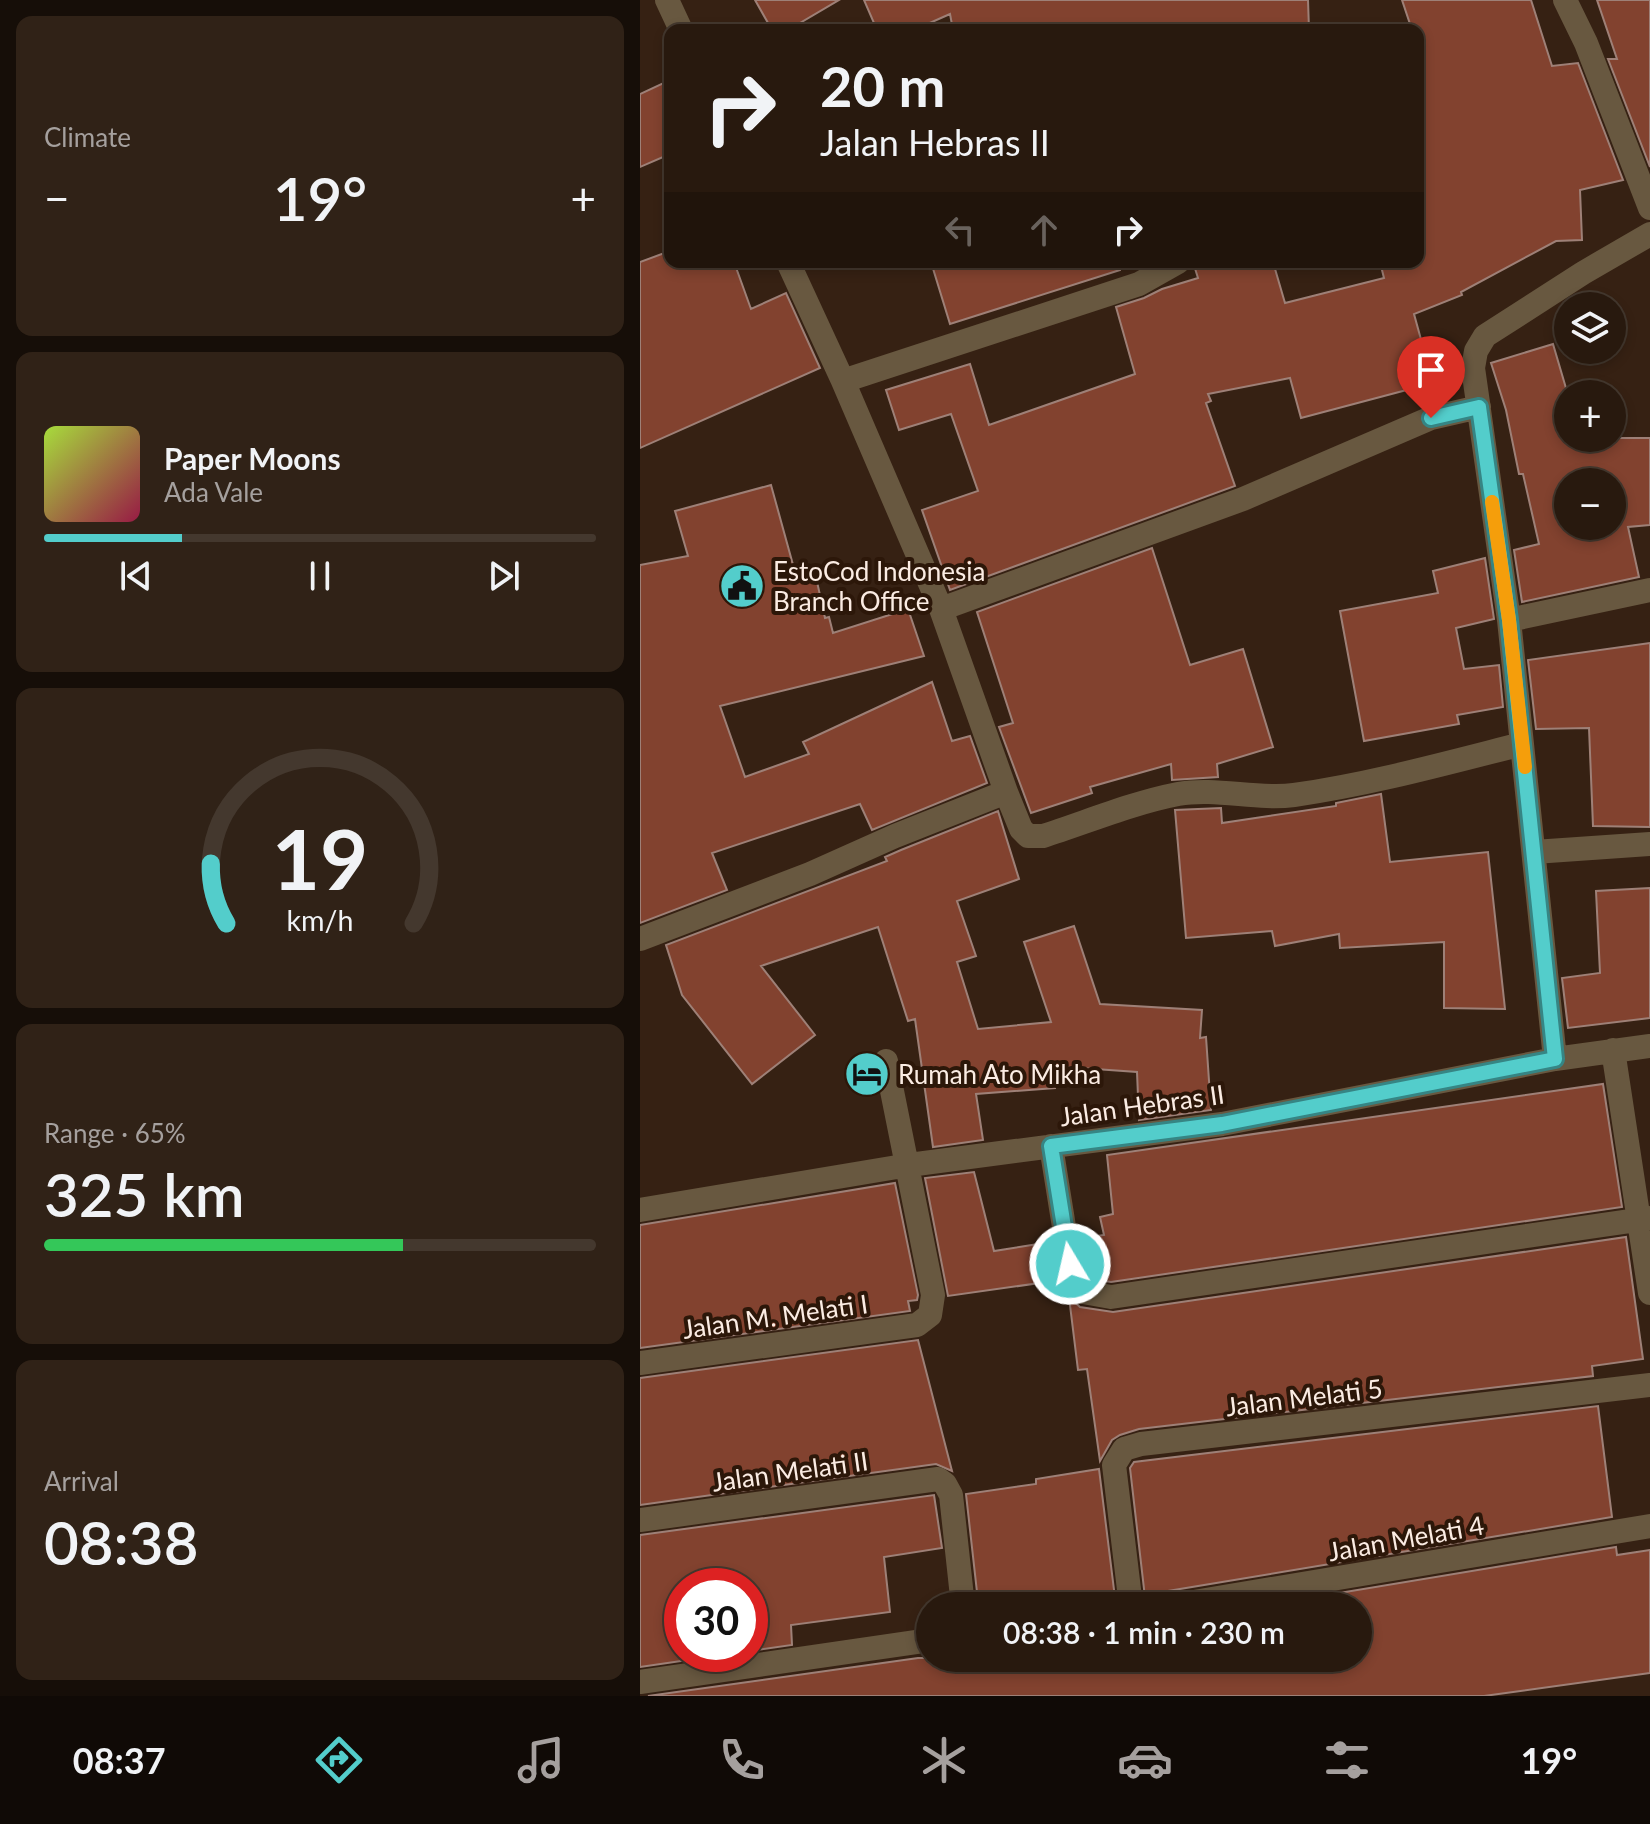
<!DOCTYPE html>
<html lang="en">
<head>
<meta charset="utf-8">
<style>
	body { margin:0; font-family:Lato,sans-serif; background:#302217; color:#f1f3f6; height:100vh; display:flex; flex-direction:column; font-size:30px; white-space:nowrap }
	* { box-sizing:border-box; margin:0 }
	p { font-size:26px; color:#a5a09e }
	.icon { flex:none; width:44px; height:44px; fill:none; stroke:currentColor; stroke-width:2; stroke-linecap:round; stroke-linejoin:round }
	.map { position:relative; flex:1; overflow:hidden }
	.drawer { display:flex; flex-direction:column; gap:16px; padding:16px; background:#160e08; width:640px }
	.drawer>* { flex:none }
	.guide { position:absolute; left:24px; top:24px; width:760px; height:244px; border-radius:16px; box-shadow:0 4px 12px #0003,0 0 0 2px #44382e; background:#28190e; color:#f1f3f6; overflow:hidden }
	.fabs { position:absolute; left:914px; top:292px; display:grid; gap:16px }
	.fabs a { display:grid; place-items:center; width:72px; height:72px; border-radius:50%; background:#28190e; box-shadow:0 4px 12px #0003,0 0 0 2px #44382e; font-size:40px }
	.speed { position:absolute; left:24px; top:1568px; display:flex; gap:16px; font-size:40px; font-weight:700; text-align:center }
	.speed>* { display:grid; place-content:center; width:104px; height:104px; border-radius:50%; background:#28190e; box-shadow:0 4px 12px #0003,0 0 0 2px #44382e; line-height:1 }
	.speed .limit { border:12px solid #d22; background:#fff; color:#111 }
	.pin { position:absolute; display:grid; place-items:center; width:68px; height:68px; color:#fff; margin:-82px -34px; border-radius:50% 50% 50% 0; rotate:-45deg; box-shadow:0 0 8px #0007 }
	.pin .icon { rotate:45deg }
	.me { position:absolute; width:88px; margin:-44px; rotate:351deg; stroke-linejoin:round; filter:drop-shadow(0 0 6px #0008) }
	.turn { display:flex; align-items:center; gap:28px; height:168px; padding:0 24px; font-size:36px }
	.turn .icon { width:104px; height:104px; stroke-width:2.5 }
	.turn b { display:block; font-size:56px; line-height:68px }
	.lanes { display:flex; align-items:center; height:76px; padding:0 24px; background:#0003; justify-content:center; gap:40px; direction:ltr }
	.lanes .off { opacity:.35 }
	.big { font-size:60px; font-weight:600; line-height:1.1 }
	.drawer .widget { flex:1; display:flex; flex-direction:column; justify-content:center; gap:12px; min-width:0; padding:0 28px; border-radius:16px; background:#302217 }
	.drawer .dial { align-items:center; gap:0 }
	.dial svg { height:208px; overflow:visible; fill:none; stroke:#44382e; stroke-width:7; stroke-linecap:round; text-anchor:middle }
	.dial text { fill:#f1f3f6; stroke:none }
	.song { display:flex; align-items:center; gap:24px }
	.cover { width:96px; height:96px; border-radius:12px; background:linear-gradient(135deg,hsl(80 70% 55%),hsl(340 70% 35%)) }
	.played { height:8px; border-radius:4px; background:linear-gradient(90deg,#53cdcb 25%,#44382e 25%) }
	.keys { display:flex; justify-content:space-around; direction:ltr }
	.heat { display:flex; justify-content:space-between; align-items:center; font-size:44px; direction:ltr }
	.charge { height:12px; border-radius:6px; background:linear-gradient(90deg,#34c759 65%,#44382e 0) }
	.trip { position:absolute; left:276px; top:1592px; width:456px; height:80px; border-radius:40px; background:#28190e; box-shadow:0 4px 12px #0003,0 0 0 2px #44382e; font-weight:600; line-height:80px; text-align:center }
	.tab-bar { display:flex; height:128px; justify-content:space-around; align-items:center; background:#100a06; color:#a5a09e }
	.tab-bar .icon { width:56px; height:56px }
	.tab-bar .on { color:#53cdcb }
	.tab-bar b { font-size:36px; color:#f1f3f6 }
	main { display:flex; flex:1; min-height:0 }
	.map>svg:first-child { display:block }
	.building { fill:#82422f; stroke:#9e8077; stroke-width:2; fill-rule:evenodd }
	.lines { fill:none; stroke-linecap:round; stroke-linejoin:round }
	.minor { stroke:#685840; stroke-width:24 }
	.route-casing { stroke:#368584; stroke-width:20 }
	.route { stroke:#53cdcb; stroke-width:14 }
	.slow { stroke:#f59e0b; stroke-width:14 }
	.labels { text-anchor:middle; dominant-baseline:central; stroke-width:8; stroke-linejoin:round; paint-order:stroke }
	.poi-label { font-size:26px; fill:#fbece3; stroke:#2c1709; text-anchor:start }
	.street-label { font-size:26px; fill:#fbece3; stroke:#2c1709 }
</style>
</head>
<body>
<main>
<section class="drawer">
<div class="widget"><p>Climate</p>
<div class="heat"><a>−</a><b class="big">19°</b><a>+</a></div>
</div>
<div class="widget">
<div class="song"><i class="cover"></i><div><b>Paper Moons</b><p>Ada Vale</p></div></div>
<div class="played"></div>
<div class="keys"><svg class="icon" aria-label="previous" viewBox="0 0 24 24"><path d="M18 5L8 12l10 7zM5 5v14"/></svg><svg class="icon" aria-label="pause" viewBox="0 0 24 24"><path d="M8 5v14M16 5v14"/></svg><svg class="icon" aria-label="next" viewBox="0 0 24 24"><path d="M6 5l10 7-10 7zM19 5v14"/></svg></div>
</div>
<div class="widget dial"><svg viewBox="0 0 100 80">
<path d="M14 69A42 42 0 1 1 86 69"/>
<path d="M14 69A42 42 0 0 1 8 46" stroke="#53cdcb"/>
<text x="50" y="56" font-size="32" font-weight="700">19</text>
<text x="50" y="72" font-size="11">km/h</text>
</svg></div>
<div class="widget"><p>Range · 65%</p><b class="big">325 km</b><div class="charge"></div></div>
<div class="widget"><p>Arrival</p><b class="big">08:38</b></div>
</section>
<div class="map">
<svg width="1010" height="1696" viewBox="0 0 1010 1696">
	<rect width="100%" height="100%" fill="#362113"/>
	<path class="building" d="M115,0H199L148,30H132Z
		M224,0H668L669,30H313L310,14L274,30H237Z
		M762,0H891L912,66L938,63L983,180L940,190L942,240L916,241L821,292L822,295L774,314L793,383L661,418L650,378L568,394L571,401L566,403L595,486L310,590L282,510L338,491L311,414L259,430L246,390L330,364L349,425L495,374L476,307L504,298L522,289L558,278L553,262H633L645,303L744,278L740,262H778V30H772Z
		M957,0H1010V167L968,59H977Z
		M30,80V154L0,167V94Z
		M30,251V262H94L111,309L146,293L180,368L0,448V262Z
		M291,262H479L480,270L310,324Z
		M913,344L928,395V438H1010V525L988,527L999,577L882,602L874,550L899,544L883,474H879L866,410L851,363ZM928,482H972V526H928Z
		M131,485L155,572L174,568L185,618L189,617L193,633L268,609L284,656L80,706L105,777L169,754L163,742L292,682L312,741L330,736L347,783L232,830L220,804L72,853L87,890L0,923V565L48,556L35,511Z
		M512,548L550,665L603,649L633,747L577,764L578,777L532,780L531,764L450,787L452,793L391,813L359,727L373,723L337,612Z
		M845,558L854,619L816,628L824,669L859,665L863,707L817,715L819,724L724,741L700,611L798,593L793,571Z
		M1010,643V827L953,826L949,728L896,729L888,660Z
		M741,794L750,862L848,852L865,1009L804,1008V942L700,948L699,934L635,946L632,931L546,938L535,810L581,808L582,823L696,806V803Z
		M358,811L379,879L317,901L336,956L317,962L338,1029L411,1022L384,942L434,926L460,1004L562,1010L560,1038L566,1037L571,1110L499,1120L497,1072L413,1066L415,1088L336,1094L343,1140L293,1147L275,1019L268,1021L238,927L121,966L175,1035L112,1084L42,995L26,945L247,861L245,857L261,850Z
		M1010,888V1018L928,1028L922,978L960,973L956,891Z
		M963,1084L982,1207L471,1282L453,1279L444,1260L441,1238L464,1235L460,1217L473,1214L467,1155Z
		M334,1172L354,1251L411,1242L415,1267L421,1280L308,1296L285,1178Z
		M255,1183L278,1295L277,1300L268,1301L270,1311L0,1348V1225Z
		M986,1237L1003,1359L952,1366L953,1376L499,1429L480,1435L472,1440L460,1461L447,1369L438,1370L429,1297L440,1307L473,1312Z
		M278,1340L312,1471L296,1464L0,1505V1378Z
		M958,1406L972,1517L528,1591L520,1595L515,1606H506L490,1468L494,1462Z
		M459,1469L476,1606H418L415,1591L338,1601L326,1494L396,1484V1479Z
		M294,1495L302,1548L244,1557L250,1612L151,1625L152,1645L110,1651V1584L42,1586V1654H89L0,1667V1535Z
		M976,1547L977,1555L1010,1550V1673L844,1696H8L278,1658H718V1606H621Z"/>
	<g class="lines">
		<path class="minor" d="M27,0L41,30
			M925,0L946,43L1010,208
			M148,262L203,381L301,609L366,792L381,829L388,836H403C447,822 492,803 538,794C576,787 616,800 654,795C731,784 807,763 882,744
			M203,381L499,284L538,262
			M301,609L603,499L791,418L839,407
			M869,620L1010,590
			M894,852L1010,844
			M0,939L170,874L255,836L366,792
			M973,1050L1010,1293
			M915,1059L869,620L833,368L836,351L845,336L943,273L1010,234
			M411,1146L430,1264L443,1292L471,1297L1010,1218
			M0,1210L269,1165L582,1124L915,1059L1010,1046
			M0,1363L277,1325L290,1315L293,1295L246,1061
			M0,1520L298,1479L305,1484L311,1495L323,1606
			M491,1606L474,1465L484,1449L501,1444L1010,1385
			M530,1606L1010,1526
			M0,1682L290,1640"/>
	</g>
	<g class="lines">
		<g class="route-casing">
			<path id="route" d="M430,1264L411,1146L582,1124L915,1059L869,620L839,407L791,418"/>
		</g>
		<use href="#route" class="route"/>
		<path class="slow" d="M852,502L869,620L885,767"/>
	</g>
	<defs>
		<g id="civic-disc" transform="scale(2.3)"><circle r="9.5" fill="#53cdcb" stroke="#2c1709"/><path d="M-.6-6.5H3V-4.5H.6V-3L4-1V1h2V6H-6V1h2V-1L-.6-3ZM-1.2 2.5V6h2.4V2.5Z" fill="#111"/></g>
		<g id="hotel-disc" transform="scale(2.3)"><circle r="9.5" fill="#53cdcb" stroke="#2c1709"/><path d="M-6-4.5h1.5V1H6V5H4.5V3h-9V5H-6ZM-4 0a1.8 1.8 0 1 1 3.6 0ZM.5 0V-2.5h3Q6-2.5 6 0Z" fill="#111"/></g>
	</defs>
	<g fill-rule="evenodd">
		<use href="#civic-disc" x="102" y="586"/>
		<use href="#hotel-disc" x="227" y="1074"/>
	</g>
	<g class="labels">
		<g class="poi-label">
			<text x="133" y="571">EstoCod Indonesia<tspan x="133" dy="30">Branch Office</tspan></text>
			<text x="258" y="1074">Rumah Ato Mikha</text>
		</g>
		<g class="street-label">
			<text transform="translate(502 1105) rotate(-8)">Jalan Hebras II</text>
			<text transform="translate(135 1316) rotate(-8)">Jalan M. Melati I</text>
			<text transform="translate(664 1397) rotate(-7)">Jalan Melati 5</text>
			<text transform="translate(150 1471) rotate(-8)">Jalan Melati II</text>
			<text transform="translate(766 1538) rotate(-10)">Jalan Melati 4</text>
		</g>
	</g>
</svg>
<div class="fabs">
<a><svg class="icon" aria-label="layers" viewBox="0 0 24 24"><path d="M12 4l9 5-9 5-9-5zM3 14l9 5 9-5"/></svg></a>
<a>+</a>
<a>−</a>
</div>
<div class="speed"><div class="limit">30</div></div>
<div class="pin" style="left:791px;top:418px;background:#d93025"><svg class="icon" aria-label="arrive" viewBox="0 0 24 24"><path d="M6 21V4h12l-3 4 3 4H6"/></svg></div>
<svg class="me" style="left:430px;top:1264px" viewBox="-20 -20 40 40"><circle r="17" fill="#53cdcb" stroke="#fff" stroke-width="3"/><path d="M0-11L8 9 0 5-8 9z" fill="#fff"/></svg>
<div class="trip">08:38 · 1 min · 230 m</div>
<div class="guide">
<div class="turn"><svg class="icon" aria-label="right" viewBox="0 0 24 24"><path d="M7 20v-9h11M14 6l5 5-5 5"/></svg><div><b>20 m</b>Jalan Hebras II</div></div>
<div class="lanes"><svg class="icon off" aria-label="left" viewBox="0 0 24 24"><path d="M17 20v-9H6M10 6l-5 5 5 5"/></svg><svg class="icon off" aria-label="ahead" viewBox="0 0 24 24"><path d="M12 20V5M6 11l6-6 6 6"/></svg><svg class="icon" aria-label="right" viewBox="0 0 24 24"><path d="M7 20v-9h11M14 6l5 5-5 5"/></svg></div>
</div>
</div>
</main>
<nav class="tab-bar">
<b>08:37</b>
<svg class="icon on" aria-label="directions" viewBox="0 0 24 24"><path d="M12 3l9 9-9 9-9-9zM9 14v-3h6M13 9l2 2-2 2"/></svg>
<svg class="icon" aria-label="music" viewBox="0 0 24 24"><path d="M9 18V5l10-2v13"/><circle cx="6" cy="18" r="3"/><circle cx="16" cy="16" r="3"/></svg>
<svg class="icon" aria-label="phone" viewBox="0 0 24 24"><path d="M5 4h4l2 5-3 2q2 4 5 5l2-3 5 2v4C11 20 4 13 5 4z"/></svg>
<svg class="icon" aria-label="climate" viewBox="0 0 24 24"><path d="M12 3v18M4 7l16 10M4 17L20 7"/></svg>
<svg class="icon" aria-label="car" viewBox="0 0 24 24"><path d="M5 17H2v-5l4-1 3-4h7l3 4 3 1v5h-3M9 17h6M6 11h13"/><circle cx="7" cy="17" r="2"/><circle cx="17" cy="17" r="2"/></svg>
<svg class="icon" aria-label="filters" viewBox="0 0 24 24"><path d="M4 7h16M4 17h16"/><circle cx="9" cy="7" r="2"/><circle cx="15" cy="17" r="2"/></svg>
<b>19°</b>
</nav>
</body>
</html>
